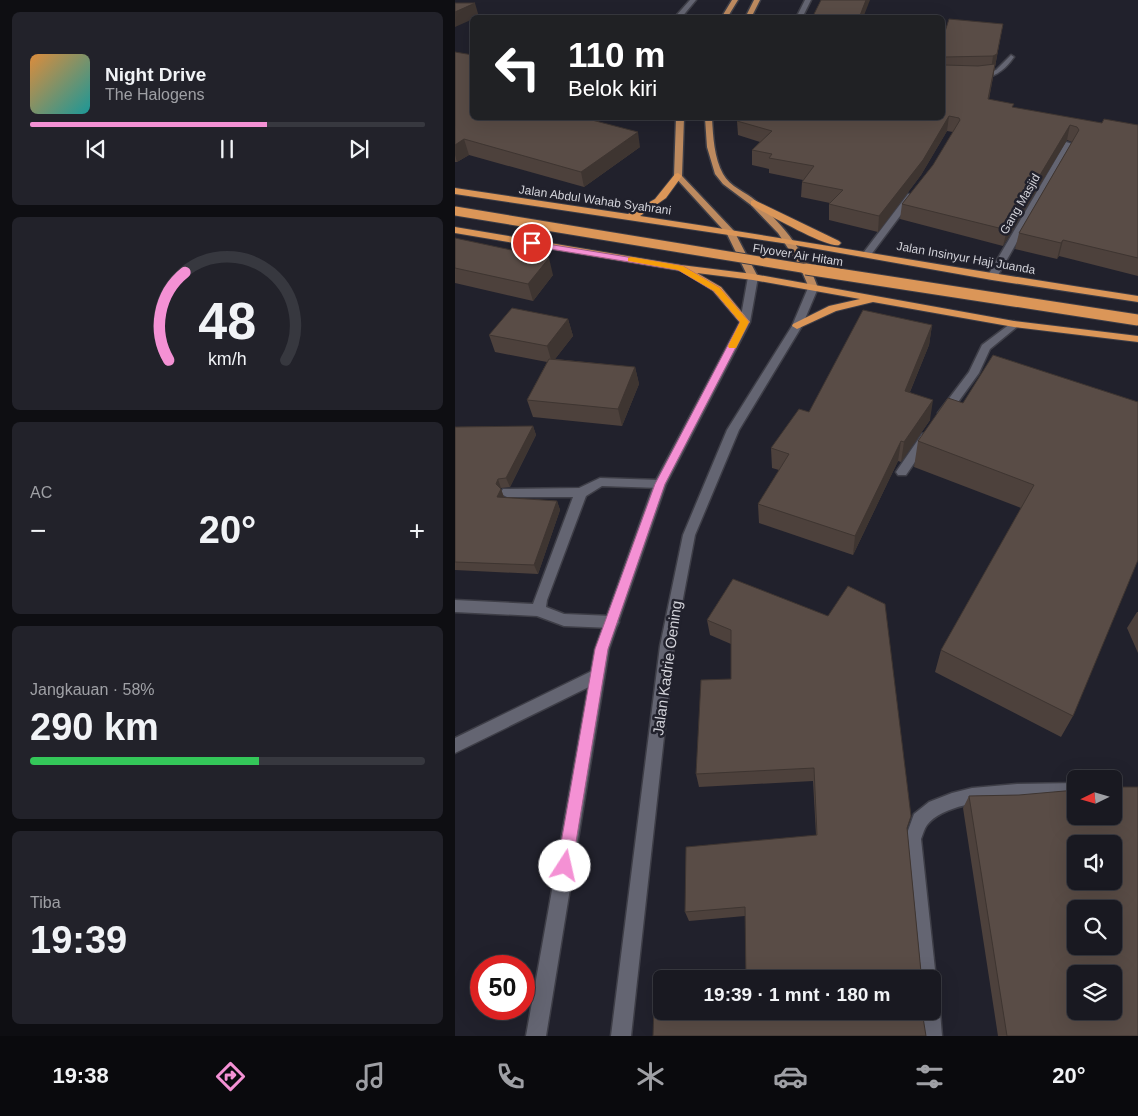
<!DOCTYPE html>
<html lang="id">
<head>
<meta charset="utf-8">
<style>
	body { margin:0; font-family:Helvetica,sans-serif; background:#22222a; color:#f1f3f6; height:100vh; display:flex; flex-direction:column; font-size:19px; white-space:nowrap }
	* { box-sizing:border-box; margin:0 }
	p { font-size:16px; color:#9fa0a5 }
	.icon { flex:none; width:28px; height:28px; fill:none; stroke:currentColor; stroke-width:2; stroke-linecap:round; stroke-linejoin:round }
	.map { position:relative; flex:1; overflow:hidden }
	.drawer { display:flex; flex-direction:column; gap:12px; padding:12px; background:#0e0e12; width:455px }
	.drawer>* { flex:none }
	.top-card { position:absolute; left:15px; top:15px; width:475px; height:105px; border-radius:8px; box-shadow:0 5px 20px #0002,0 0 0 1px #37383f; background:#202124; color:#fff; overflow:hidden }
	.needle { width:32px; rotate:265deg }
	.buttons { position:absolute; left:612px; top:770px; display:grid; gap:10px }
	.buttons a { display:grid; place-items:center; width:55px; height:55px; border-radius:8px; background:#191921; box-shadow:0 5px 20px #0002,0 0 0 1px #37383f; font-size:25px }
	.speed { position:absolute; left:15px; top:955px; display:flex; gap:10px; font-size:25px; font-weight:700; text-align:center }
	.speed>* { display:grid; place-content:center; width:65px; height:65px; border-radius:50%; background:#191921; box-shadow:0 5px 20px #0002,0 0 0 1px #37383f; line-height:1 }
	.speed .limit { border:8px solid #d22; background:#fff; color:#111 }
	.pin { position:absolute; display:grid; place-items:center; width:42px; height:42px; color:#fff; margin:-21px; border:2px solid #fff; border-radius:50%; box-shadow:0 1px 5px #0007 }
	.me { position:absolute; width:55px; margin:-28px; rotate:10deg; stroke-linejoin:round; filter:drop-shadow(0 0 4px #0008) }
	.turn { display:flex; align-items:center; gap:18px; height:105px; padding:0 15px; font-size:22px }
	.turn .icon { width:65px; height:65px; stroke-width:2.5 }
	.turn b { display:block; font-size:35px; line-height:42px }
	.big { font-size:38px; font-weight:600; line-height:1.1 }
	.drawer .card { flex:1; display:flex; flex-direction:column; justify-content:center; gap:8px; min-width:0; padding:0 18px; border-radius:8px; background:#22222a }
	.drawer .dial { align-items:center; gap:0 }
	.dial svg { height:130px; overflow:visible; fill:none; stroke:#37383f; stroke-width:7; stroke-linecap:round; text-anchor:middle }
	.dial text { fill:#f1f3f6; stroke:none }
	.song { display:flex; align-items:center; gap:15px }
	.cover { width:60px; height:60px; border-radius:8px; background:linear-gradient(135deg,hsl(30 70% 55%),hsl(180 70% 35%)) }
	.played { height:5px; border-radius:2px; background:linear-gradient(90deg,#f491d4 60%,#37383f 60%) }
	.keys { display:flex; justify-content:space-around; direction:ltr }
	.heat { display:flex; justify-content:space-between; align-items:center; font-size:28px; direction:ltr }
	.charge { height:8px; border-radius:4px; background:linear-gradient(90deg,#34c759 58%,#37383f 0) }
	.trip { position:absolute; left:198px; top:970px; width:288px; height:50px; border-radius:8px; background:#191921; box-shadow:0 5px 20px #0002,0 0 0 1px #37383f; font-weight:600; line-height:50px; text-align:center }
	.dock { display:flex; height:80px; justify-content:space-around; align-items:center; background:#0a0a0d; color:#9fa0a5 }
	.dock .icon { width:35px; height:35px }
	.dock .selected { color:#f491d4 }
	.dock b { font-size:22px; color:#f1f3f6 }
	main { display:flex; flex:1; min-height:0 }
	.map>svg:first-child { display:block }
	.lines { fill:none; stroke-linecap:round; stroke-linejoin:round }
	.service-casing { stroke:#3e3e47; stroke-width:3 }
	.minor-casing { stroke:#3e3e47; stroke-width:3 }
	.secondary-casing { stroke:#3e3e47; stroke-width:3 }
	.primary-casing { stroke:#3e3e47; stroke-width:3 }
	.trunk-casing { stroke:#3e3e47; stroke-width:2 }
	.service { fill:#646572; fill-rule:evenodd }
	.minor { fill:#646572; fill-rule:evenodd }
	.secondary { fill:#646572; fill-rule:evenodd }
	.primary { fill:#bd8a5f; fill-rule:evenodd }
	.trunk { fill:#db9658; fill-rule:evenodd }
	.trunk-bridge-far1-casing { stroke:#3e3e47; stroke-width:11; stroke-linecap:butt }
	.trunk-bridge-casing { stroke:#3e3e47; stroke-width:13; stroke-linecap:butt }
	.trunk-bridge-far1 { stroke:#db9658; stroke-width:9 }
	.trunk-bridge { stroke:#db9658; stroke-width:11 }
	.wall { fill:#4d413c }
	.shaded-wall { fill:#3e3531 }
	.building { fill:#594c46; stroke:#3e3531; fill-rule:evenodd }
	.route { fill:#f491d4; stroke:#9f5e8a }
	.slow { fill:#f59e0b }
	.labels { text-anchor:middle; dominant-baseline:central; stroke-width:5; stroke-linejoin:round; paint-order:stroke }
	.far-street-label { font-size:12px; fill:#d3d3da; stroke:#21212c }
	.street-label { font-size:15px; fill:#d3d3da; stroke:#21212c }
</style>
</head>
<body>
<main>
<section class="drawer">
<div class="card">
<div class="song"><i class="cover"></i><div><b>Night Drive</b><p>The Halogens</p></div></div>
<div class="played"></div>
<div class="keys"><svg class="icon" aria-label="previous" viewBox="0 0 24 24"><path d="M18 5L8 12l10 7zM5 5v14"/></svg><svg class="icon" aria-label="pause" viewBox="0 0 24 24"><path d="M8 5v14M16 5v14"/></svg><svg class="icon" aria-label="next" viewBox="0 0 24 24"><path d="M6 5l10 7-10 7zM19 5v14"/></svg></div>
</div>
<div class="card dial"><svg viewBox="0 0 100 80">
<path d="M14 69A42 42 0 1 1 86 69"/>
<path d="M14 69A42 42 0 0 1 24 15" stroke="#f491d4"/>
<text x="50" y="56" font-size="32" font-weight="700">48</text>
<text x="50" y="72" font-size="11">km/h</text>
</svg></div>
<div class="card"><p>AC</p>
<div class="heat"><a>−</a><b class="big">20°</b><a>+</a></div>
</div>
<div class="card"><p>Jangkauan · 58%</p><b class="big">290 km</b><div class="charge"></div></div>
<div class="card"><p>Tiba</p><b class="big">19:39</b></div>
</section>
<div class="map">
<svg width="683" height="1036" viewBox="0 0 683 1036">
	<rect width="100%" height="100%" fill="#21212c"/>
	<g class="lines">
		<g class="service-casing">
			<path id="service" d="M235,0H241L226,18H219Z
				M350,0H356L347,18H341Z
				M556,55L559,57C551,69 535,83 520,75L541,70Z
				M559,321L564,324L563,326L535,349L524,373L493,416H485L483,413L514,372L527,345Z
				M471,433L475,434L477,437L475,440L451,475H443L441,472L443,469L467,434Z
				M145,478L205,480L211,484L205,488L147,486L131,496L92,600L91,607L109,614L157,616L162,618L164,622L162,626L157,628L109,626L82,616L0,612V600L78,604L118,497H52L48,495L46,492L48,489L124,488Z"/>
		</g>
		<g class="minor-casing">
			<path id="minor" d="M611,142L618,144L542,277L540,279H534L532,277Z
				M453,194L460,196L415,256H409V252Z
				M141,669L146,671L148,676L146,681L0,753V738Z
				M621,783V799C584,799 497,794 472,825C469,829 468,834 466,839L481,979L476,987V979H463L450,839L459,814L474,802L497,793L517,788L562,784Z
				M476,1002L482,1004L485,1011L487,1036H467L465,1011H476Z"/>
		</g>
		<g class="secondary-casing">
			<path id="secondary" d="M298,274L303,277L295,322L211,484L154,649L91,1036H71L140,649L199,484L285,322L293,277Z
				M358,285L363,288L347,326L284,430L240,535L219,646L176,1036H156L205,646L228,535L272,430L337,326L353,288Z"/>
		</g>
		<g class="primary-casing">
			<path id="primary" d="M277,0H283L272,18H266Z
				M299,0H305L296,18H290Z
				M221,118H229L227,176L279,231L303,277L301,279H295L293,277L272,234L219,176Z
				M250,118H257C258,136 259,158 268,174C275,187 291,192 301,201C328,224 351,254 363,288L361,290H355L344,265L323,233L296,205L268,184L260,174L252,147Z"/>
		</g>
		<g class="trunk-casing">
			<path id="trunk" d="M223,173L227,176L211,198L185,216C351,241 517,271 683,296V302L537,280L334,244L0,194V188L173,214L200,199L220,174Z
				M299,200L384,241L386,243L384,245C371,248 311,213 296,205V201Z
				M0,227L226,265L298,274L559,321L683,336V342L559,327L418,302L381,311L342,329L337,326L338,324L374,306L405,299L298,280L242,273L266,287L295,322L290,325L286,324L258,291L226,271L0,233Z"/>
		</g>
		<use href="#service" class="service"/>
		<use href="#minor" class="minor"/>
		<use href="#secondary" class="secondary"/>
		<use href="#primary" class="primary"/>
		<use href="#trunk" class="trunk"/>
		<g class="trunk-bridge-far1-casing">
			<path id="trunk-bridge-far1" d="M0,211L359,270"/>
		</g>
		<g class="trunk-bridge-casing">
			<path id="trunk-bridge" d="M351,269L683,320"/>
		</g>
		<use href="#trunk-bridge-far1" class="trunk-bridge-far1"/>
		<use href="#trunk-bridge" class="trunk-bridge"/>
	</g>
	<path class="wall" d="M548,24L534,99L559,108L647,123L683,125V276L604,256L602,259L560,249L564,233L617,142L612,140L548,246L445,219L447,204L478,165L498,132L492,131L466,175L423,232L374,220V204L375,203L346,197L347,182L348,180L314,173V169L297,165V150L305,142L283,135L282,121L488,118V38Z
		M0,52L143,122L185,147L129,187L14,155L2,162H0Z
		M0,238L98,275L78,301L0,283Z
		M113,319L118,336L100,359L180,367L184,384L167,426L78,417L72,400L92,362L40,352L34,335Z
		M477,325L474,345L455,392L475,420L446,462L443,461L398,555L304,523L303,504L324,470L317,468L316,448L354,412Z
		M683,402L618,716L606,737L480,672L486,650L566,508L459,467L463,441L508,403Z
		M78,426L81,435L55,487L46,488V489L49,497L102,501L105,510L83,574L0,570V427Z
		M278,579L452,829L466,972L462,979L290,916L234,921L230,912L361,835L358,781L244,787L241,774L276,679V644L255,635L252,620Z
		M682,612H683V653L672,628Z
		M564,795L683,1036H543L508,808L514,796Z"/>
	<path class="shaded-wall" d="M411,0H415L408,18H404Z
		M20,3L24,17L22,18H18V19L0,27V12Z
		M548,24L531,114L536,70L538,56Z
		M494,116L492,131L466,175L423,232L424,216Z
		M129,118H147L132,133Z
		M615,125L612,140L548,246L552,230Z
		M183,132L185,147L129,187L126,172Z
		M9,139L14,155L2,162L0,155V145Z
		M608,240L604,256L602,259L606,243Z
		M94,258L98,275L78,301L73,284Z
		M113,319L118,336L97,363L92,346Z
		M477,325L474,345L447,411L450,391Z
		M180,367L184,384L167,426L163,409Z
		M478,400L475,420L446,462L449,442Z
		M78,426L81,435L55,487L51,478Z
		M446,441L443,461L398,555L400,536Z
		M43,479L46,488V489L49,498L42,497L41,484Z
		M102,501L105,510L83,574L79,565Z"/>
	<path class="building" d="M366,0H411L404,18H357Z
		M0,3H20L0,12Z
		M494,19L548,24L542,54L538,56L490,57L488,59L490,65L523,66L540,64L533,99L559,104L557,107L647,123L649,119L683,125V258L608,240L606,243L564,233L624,130L622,127L615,125L552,230L447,204L478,165L505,120L504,118L494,116L468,160L424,216L374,204L388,190L347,182L359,166L314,158L317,154L297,150L317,131L282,121L287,118H488V38Z
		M0,52L18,55V118H129L183,132L126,172L9,139L0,145Z
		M0,238L94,258L73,284L0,268Z
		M57,308L113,319L92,346L34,335Z
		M408,310L477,325L450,391L478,400L449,442L446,441L400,536L303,504L334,454L316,448L344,409L354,412Z
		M538,355L683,402V560L618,716L486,650L579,485L463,441L493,398L508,403Z
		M94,359L180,367L163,409L72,400Z
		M78,426L51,478L43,479L41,484L46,489L42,497L102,501L79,565L0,562V427Z
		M278,579L373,616L393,586L430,604L456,816L452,828L466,972L461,973L462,979H291L290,907L230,912L231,847L362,835L359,768L241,774L246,680L276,679V630L252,620Z
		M659,787H683V1036H552L514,796L564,795L621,790V816H659ZM621,844H659V881H621ZM621,909H659V946H621ZM621,974H659V1011H621Z
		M206,1004V1011H467L471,1036H198L199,1005Z"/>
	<path class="route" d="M74,241L228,266L265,288L294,322L210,484L153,649L117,866L115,871L110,873L104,871L102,866L140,649L200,484L285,322L259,291L223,270L77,246L73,243Z"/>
	<path class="slow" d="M176,257L228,266L265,288L294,322L281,348H274L273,346L285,322L259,291L223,270L173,261V258Z"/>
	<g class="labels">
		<g class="far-street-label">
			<text transform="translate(140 200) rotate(8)">Jalan Abdul Wahab Syahrani</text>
			<text transform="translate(565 204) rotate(-60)">Gang Masjid</text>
			<text transform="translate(343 255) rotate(9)">Flyover Air Hitam</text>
			<text transform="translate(511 258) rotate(10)">Jalan Insinyur Haji Juanda</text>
		</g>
		<g class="street-label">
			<text transform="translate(212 668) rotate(-82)">Jalan Kadrie Oening</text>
		</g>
	</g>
</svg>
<div class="buttons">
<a><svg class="needle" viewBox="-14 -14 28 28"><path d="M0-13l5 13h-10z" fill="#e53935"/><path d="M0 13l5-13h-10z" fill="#9fa0a5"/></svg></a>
<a><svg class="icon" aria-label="sound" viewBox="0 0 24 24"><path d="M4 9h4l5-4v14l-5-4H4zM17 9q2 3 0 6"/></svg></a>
<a><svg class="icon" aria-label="search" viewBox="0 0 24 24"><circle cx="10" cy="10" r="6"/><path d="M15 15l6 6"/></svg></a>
<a><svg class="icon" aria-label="layers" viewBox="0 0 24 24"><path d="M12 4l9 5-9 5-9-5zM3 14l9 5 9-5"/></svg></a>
</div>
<div class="speed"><div class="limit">50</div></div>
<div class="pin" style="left:77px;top:243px;background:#d93025"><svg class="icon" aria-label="arrive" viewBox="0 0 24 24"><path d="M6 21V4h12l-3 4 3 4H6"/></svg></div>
<svg class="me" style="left:110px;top:866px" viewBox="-20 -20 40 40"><circle r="19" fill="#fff"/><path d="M0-13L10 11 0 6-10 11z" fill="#f491d4"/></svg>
<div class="trip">19:39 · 1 mnt · 180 m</div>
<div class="top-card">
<div class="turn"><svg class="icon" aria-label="left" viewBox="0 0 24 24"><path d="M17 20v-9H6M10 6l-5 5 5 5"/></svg><div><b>110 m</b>Belok kiri</div></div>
</div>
</div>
</main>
<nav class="dock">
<b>19:38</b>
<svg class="icon selected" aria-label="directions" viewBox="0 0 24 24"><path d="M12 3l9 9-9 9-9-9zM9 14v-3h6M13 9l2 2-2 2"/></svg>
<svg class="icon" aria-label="music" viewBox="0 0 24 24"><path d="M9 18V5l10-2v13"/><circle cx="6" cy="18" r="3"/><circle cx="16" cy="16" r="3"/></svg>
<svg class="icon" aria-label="phone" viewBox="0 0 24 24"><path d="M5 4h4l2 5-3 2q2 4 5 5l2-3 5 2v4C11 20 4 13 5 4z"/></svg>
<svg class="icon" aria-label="climate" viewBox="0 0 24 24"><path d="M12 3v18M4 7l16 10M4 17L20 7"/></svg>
<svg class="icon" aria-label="car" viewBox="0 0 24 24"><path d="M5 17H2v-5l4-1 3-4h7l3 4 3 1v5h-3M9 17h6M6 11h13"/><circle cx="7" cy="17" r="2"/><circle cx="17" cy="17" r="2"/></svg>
<svg class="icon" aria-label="filters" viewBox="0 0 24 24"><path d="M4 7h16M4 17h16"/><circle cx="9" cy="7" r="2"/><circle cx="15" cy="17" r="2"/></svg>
<b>20°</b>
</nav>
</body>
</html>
